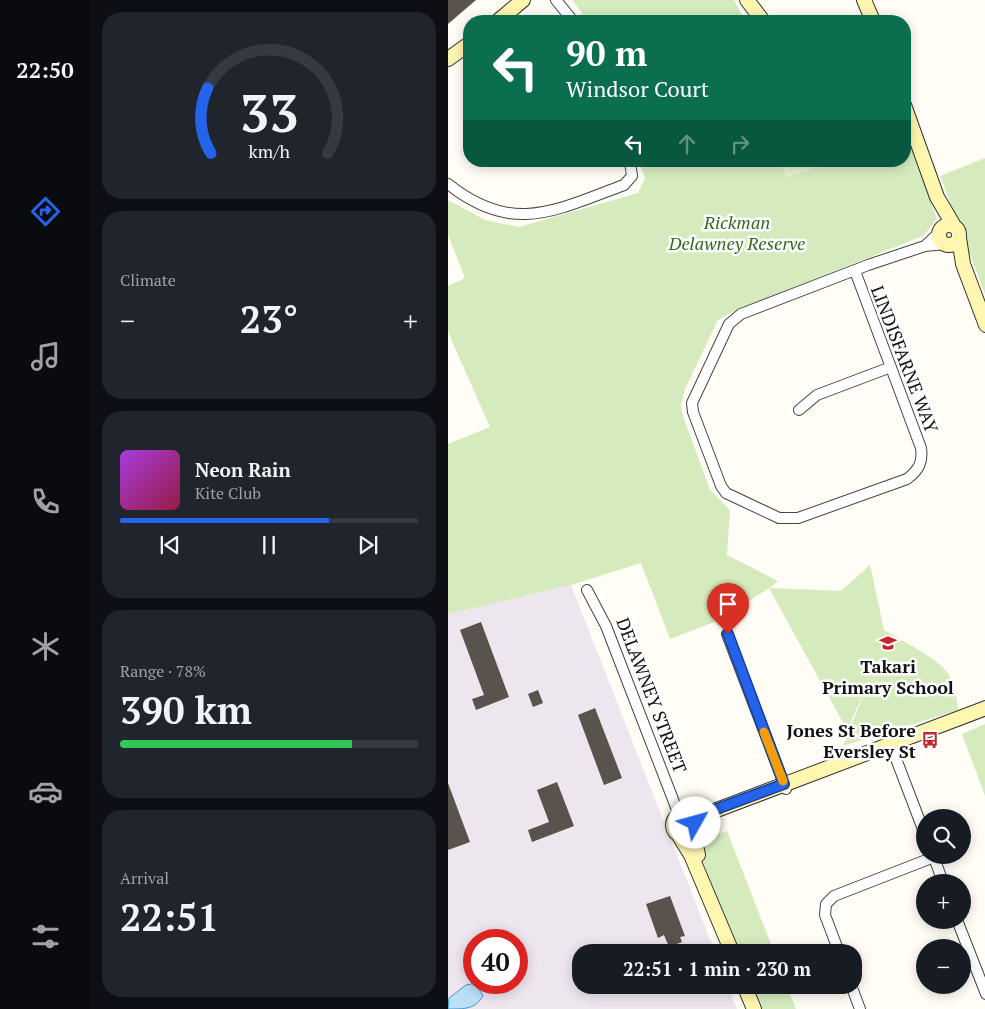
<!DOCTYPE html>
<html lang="en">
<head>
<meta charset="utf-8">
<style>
	body { margin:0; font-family:"PT Serif",serif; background:#20242c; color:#f1f3f6; height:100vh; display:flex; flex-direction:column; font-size:19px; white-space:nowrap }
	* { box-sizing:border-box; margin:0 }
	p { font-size:16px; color:#9ea1a6 }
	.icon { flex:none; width:28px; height:28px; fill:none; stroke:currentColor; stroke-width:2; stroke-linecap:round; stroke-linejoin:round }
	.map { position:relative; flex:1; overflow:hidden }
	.details { display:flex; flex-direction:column; gap:12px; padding:12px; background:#0d0f14; width:358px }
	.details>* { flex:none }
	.top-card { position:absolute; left:15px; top:15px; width:448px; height:152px; border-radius:20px; box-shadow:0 2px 12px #0003; background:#0b6e4f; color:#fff; overflow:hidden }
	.tools { position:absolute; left:468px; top:809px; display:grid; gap:10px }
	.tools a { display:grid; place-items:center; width:55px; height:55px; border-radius:50%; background:#171b24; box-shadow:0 2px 12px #0003; font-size:25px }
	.speed { position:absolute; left:15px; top:929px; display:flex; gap:10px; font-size:25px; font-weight:700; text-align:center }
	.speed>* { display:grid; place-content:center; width:65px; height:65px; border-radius:50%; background:#171b24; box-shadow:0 2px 12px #0003; line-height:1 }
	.speed .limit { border:8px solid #d22; background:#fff; color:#111 }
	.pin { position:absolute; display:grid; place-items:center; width:42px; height:42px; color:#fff; margin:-51px -21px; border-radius:50% 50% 50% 0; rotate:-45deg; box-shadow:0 0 5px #0007 }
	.pin .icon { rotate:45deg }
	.me { position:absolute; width:55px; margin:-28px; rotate:52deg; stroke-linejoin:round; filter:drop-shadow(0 0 4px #0008) }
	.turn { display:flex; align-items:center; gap:18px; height:105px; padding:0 20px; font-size:22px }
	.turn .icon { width:65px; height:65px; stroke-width:2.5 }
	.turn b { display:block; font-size:35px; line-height:42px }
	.lanes { display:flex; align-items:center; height:48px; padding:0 20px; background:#0003; justify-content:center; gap:25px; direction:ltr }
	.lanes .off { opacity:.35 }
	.big { font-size:38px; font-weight:600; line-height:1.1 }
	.details .card { flex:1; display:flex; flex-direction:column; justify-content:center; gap:8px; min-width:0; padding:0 18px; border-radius:20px; background:#20242c }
	.details .dial { align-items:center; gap:0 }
	.dial svg { height:130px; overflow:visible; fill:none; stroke:#363941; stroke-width:7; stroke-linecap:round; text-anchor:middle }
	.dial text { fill:#f1f3f6; stroke:none }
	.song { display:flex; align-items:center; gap:15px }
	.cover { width:60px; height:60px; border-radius:8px; background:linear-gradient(135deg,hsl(280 70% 55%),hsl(340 70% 35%)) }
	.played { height:5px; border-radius:2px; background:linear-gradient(90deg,#2563eb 70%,#363941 70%) }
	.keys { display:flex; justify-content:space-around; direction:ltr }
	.heat { display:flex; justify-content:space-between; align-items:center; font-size:28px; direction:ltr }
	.charge { height:8px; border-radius:4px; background:linear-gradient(90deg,#34c759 78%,#363941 0) }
	.trip { position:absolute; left:124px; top:944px; width:290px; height:50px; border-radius:20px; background:#171b24; box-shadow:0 2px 12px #0003; font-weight:600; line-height:50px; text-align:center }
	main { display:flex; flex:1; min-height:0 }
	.dock { display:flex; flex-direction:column; width:90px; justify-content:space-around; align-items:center; background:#090b0e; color:#9ea1a6 }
	.dock .icon { width:35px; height:35px }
	.dock .active { color:#2563eb }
	.dock b { font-size:22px; color:#f1f3f6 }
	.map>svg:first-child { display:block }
	.industrial { fill:#eee6ef; fill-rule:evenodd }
	.green { fill:#d5ebbd }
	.pitch { fill:#e6f2cf }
	.water { fill:#b9e0f7; stroke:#3f96cf }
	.building { fill:#5a524d }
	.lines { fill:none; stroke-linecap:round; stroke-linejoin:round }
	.street-casing { stroke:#444; stroke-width:12 }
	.secondary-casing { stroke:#333; stroke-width:16 }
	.street { stroke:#fff; stroke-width:10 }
	.secondary { stroke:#fff6b0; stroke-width:14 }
	.route-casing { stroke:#184099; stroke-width:12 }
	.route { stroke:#2563eb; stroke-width:9 }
	.slow { stroke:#f59e0b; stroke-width:9 }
	.labels { text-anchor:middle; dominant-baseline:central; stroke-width:5; stroke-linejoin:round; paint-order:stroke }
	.park-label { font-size:18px; font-style:italic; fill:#2f6b1f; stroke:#fff }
	.street-label { font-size:18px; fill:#111; stroke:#fff }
	.poi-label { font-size:18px; font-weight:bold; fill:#111; stroke:#fff }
</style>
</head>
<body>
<main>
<nav class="dock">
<b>22:50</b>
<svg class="icon active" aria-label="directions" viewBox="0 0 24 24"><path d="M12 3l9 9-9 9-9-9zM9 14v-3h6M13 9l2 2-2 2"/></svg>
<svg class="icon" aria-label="music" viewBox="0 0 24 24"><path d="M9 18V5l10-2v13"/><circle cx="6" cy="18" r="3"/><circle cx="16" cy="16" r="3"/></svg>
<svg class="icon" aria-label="phone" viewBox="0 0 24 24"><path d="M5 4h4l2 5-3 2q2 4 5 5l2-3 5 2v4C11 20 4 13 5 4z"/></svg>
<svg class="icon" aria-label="climate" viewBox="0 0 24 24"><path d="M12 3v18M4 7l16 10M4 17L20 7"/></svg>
<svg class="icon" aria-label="car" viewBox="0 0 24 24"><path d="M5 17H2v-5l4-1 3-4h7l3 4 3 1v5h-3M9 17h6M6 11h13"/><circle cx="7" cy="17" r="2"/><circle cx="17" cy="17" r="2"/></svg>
<svg class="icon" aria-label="filters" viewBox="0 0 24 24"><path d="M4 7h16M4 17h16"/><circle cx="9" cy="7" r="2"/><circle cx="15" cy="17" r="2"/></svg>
</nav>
<section class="details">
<div class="card dial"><svg viewBox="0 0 100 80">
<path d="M14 69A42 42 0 1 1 86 69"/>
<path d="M14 69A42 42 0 0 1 12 29" stroke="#2563eb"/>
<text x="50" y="56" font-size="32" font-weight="700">33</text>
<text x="50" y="72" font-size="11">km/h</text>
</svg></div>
<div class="card"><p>Climate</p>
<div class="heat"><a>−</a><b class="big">23°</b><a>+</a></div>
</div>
<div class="card">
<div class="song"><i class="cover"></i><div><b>Neon Rain</b><p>Kite Club</p></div></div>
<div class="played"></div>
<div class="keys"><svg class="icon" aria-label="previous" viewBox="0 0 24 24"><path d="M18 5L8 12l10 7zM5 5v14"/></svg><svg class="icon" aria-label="pause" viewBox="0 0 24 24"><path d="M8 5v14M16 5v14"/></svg><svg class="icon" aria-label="next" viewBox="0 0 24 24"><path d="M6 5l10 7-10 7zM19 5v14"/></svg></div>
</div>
<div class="card"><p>Range · 78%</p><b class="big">390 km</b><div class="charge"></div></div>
<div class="card"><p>Arrival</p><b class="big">22:51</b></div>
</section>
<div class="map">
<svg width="538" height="1009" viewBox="0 0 538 1009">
	<rect width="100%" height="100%" fill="#fffdf5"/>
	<path class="industrial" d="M123,585L267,952H132V985H279L289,1009H0V614ZM26,940H69V982H26Z"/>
	<path class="green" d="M125,0H286L297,21H139Z
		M456,129L489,219L475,236L293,308L270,320L237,389L233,405L235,416L262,490L282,510L279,555L330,581L322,588L393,591L422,565L436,630C451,639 489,658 499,672C506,682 509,698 510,710L395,746L419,686L399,730L321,588L269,621L222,639L193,563L123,585L0,614V444L42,427L0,332V286L17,278L0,235V200L37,220L71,227L190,193L197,178L191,161H456Z
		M537,158V294L492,176Z
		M537,724V796L514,734Z
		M279,831L326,952H290L249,846L262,837Z
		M302,985H338L348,1009H311Z"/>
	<path class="pitch" d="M333,161H376L377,165L338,177Z"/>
	<path class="water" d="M28,983L35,996C27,1009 18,1009 0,1009L1,998L18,985Z"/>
	<path class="building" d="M0,0H28L0,24Z
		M33,622L61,697L28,710L24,699L36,695L12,630Z
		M90,690L95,703L85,707L80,694Z
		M147,708L174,778L156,785L130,715Z
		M109,782L126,826L84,842L80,830L101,822L89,790Z
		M0,783L22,842L0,850Z
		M222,896L237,936L232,937L234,942L221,947L216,935L210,938L198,904Z"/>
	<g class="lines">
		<g class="street-casing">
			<path id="street" d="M108,0L125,21
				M0,184C65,236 108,210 176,185L184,176L182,161
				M477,246L492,232
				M407,271L473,448C475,462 471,470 459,479L350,518H331L278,493L273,486L245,412L244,403L281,324L293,314L420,265L477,246L497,244
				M351,410L369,395L443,367
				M139,590L158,626L231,815
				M279,634L338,789
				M442,743L476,832
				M485,855L495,882
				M509,920L538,994
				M391,952L377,915L378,904L386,896L486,857
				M403,985L412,1009"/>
		</g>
		<g class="secondary-casing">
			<path id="secondary" d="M299,0L315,21
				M416,0L425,21
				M50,21L75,0
				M0,59L21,44
				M456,105L489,197L506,226
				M491 235a10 10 0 1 1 20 0a10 10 0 1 1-20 0Z
				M511,238L515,264L538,325
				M225 825a11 11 0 1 1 22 0a11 11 0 1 1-22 0Z
				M245,819L538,708
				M245,832L250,855
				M230,834L243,855L284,952
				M296,985L306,1009"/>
		</g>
		<use href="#street" class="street"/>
		<use href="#secondary" class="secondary"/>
	</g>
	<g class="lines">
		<g class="route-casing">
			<path id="route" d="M247,823L245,819L250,816L336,784L280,634"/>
		</g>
		<use href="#route" class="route"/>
		<path class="slow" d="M316,732L335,781"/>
	</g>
	<defs>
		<g id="school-bare" transform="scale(1.35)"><path d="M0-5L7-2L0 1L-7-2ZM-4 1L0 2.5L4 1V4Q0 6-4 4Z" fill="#c4262e" stroke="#fff" stroke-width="2.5" paint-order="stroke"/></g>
		<g id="bus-bare" transform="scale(1.35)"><path d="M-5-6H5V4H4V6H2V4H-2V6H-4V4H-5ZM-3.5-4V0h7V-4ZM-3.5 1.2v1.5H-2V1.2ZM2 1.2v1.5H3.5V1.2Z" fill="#c4262e" stroke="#fff" stroke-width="2.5" paint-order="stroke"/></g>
	</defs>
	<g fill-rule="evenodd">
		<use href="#school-bare" x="440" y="643"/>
		<use href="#bus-bare" x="482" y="740"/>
	</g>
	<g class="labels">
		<g class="park-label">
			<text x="289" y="222">Rickman<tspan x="289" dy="21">Delawney Reserve</tspan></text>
		</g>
		<g class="street-label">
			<text transform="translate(457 359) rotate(69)">LINDISFARNE WAY</text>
			<text transform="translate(204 695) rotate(69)">DELAWNEY STREET</text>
		</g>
		<g class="poi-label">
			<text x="440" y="666">Takari<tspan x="440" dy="21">Primary School</tspan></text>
			<text x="468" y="730" text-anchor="end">Jones St Before<tspan x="468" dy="21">Eversley St</tspan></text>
		</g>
	</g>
</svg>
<div class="tools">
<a><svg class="icon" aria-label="search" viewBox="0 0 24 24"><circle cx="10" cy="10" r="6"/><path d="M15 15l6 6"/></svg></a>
<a>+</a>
<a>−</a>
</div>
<div class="speed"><div class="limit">40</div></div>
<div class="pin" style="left:280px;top:634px;background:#d93025"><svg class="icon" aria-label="arrive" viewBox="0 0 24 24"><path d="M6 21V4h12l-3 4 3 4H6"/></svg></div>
<svg class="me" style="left:247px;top:823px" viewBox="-20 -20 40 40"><circle r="19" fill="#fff"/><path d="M0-13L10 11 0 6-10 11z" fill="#2563eb"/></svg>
<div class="trip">22:51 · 1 min · 230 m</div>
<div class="top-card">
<div class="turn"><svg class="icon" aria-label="left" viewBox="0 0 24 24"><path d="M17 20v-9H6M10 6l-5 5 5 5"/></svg><div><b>90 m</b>Windsor Court</div></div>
<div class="lanes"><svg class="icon" aria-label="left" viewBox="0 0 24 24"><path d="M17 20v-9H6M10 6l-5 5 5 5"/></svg><svg class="icon off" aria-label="ahead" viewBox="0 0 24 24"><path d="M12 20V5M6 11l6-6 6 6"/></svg><svg class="icon off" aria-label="right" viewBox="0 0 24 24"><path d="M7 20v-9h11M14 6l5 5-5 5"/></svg></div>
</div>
</div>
</main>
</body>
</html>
